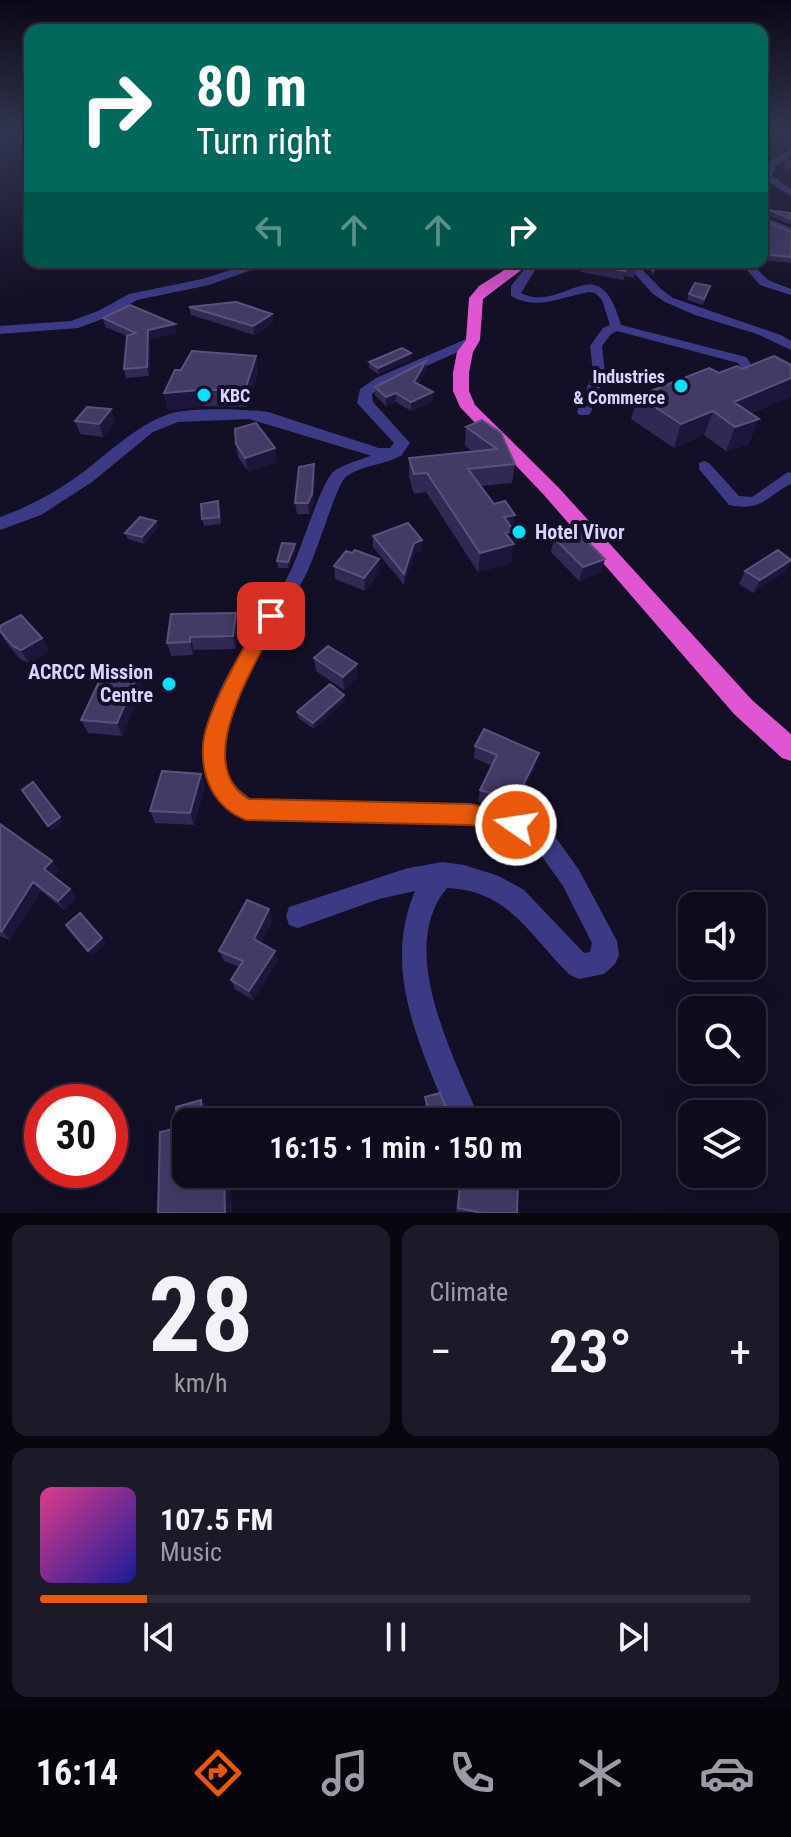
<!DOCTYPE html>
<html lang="en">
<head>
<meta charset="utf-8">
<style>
	body { margin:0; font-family:"Roboto Condensed",sans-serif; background:#1c1929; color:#f1f3f6; height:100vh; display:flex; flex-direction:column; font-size:30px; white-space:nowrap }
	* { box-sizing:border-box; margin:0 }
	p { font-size:26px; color:#9b9ba3 }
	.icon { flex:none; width:44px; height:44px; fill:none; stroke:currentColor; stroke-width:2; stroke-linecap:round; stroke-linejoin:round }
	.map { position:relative; height:1213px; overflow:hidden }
	.side { display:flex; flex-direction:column; gap:12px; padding:12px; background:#08060f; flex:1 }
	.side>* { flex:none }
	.hud { position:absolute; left:24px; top:24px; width:744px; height:244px; border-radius:16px; box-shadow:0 8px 32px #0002,0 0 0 2px #2e2b3b; background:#00695c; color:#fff; overflow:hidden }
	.controls { position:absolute; left:678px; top:892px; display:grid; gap:16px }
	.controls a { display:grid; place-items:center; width:88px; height:88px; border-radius:16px; background:#0e0b1c; box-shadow:0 8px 32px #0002,0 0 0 2px #2e2b3b; font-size:40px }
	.speed { position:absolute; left:24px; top:1084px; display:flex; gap:16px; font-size:40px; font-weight:700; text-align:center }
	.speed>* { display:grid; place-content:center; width:104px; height:104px; border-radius:50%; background:#0e0b1c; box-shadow:0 8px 32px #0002,0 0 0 2px #2e2b3b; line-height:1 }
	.speed .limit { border:12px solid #d22; background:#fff; color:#111 }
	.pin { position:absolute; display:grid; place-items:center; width:68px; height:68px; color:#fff; margin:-34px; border-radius:16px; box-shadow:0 4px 12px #0006 }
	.me { position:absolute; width:88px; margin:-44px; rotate:283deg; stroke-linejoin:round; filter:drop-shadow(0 0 6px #0008) }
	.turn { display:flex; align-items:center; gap:28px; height:168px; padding:0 40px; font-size:36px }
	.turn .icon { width:104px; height:104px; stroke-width:2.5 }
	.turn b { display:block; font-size:56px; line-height:68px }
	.lanes { display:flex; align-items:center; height:76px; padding:0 40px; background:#0003; justify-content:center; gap:40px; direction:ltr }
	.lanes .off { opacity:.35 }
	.big { font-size:60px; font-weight:600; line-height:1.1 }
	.side .card { flex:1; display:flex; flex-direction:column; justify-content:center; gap:12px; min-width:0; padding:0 28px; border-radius:16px; background:#1c1929 }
	.side .dial { align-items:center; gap:0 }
	.dial b { font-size:104px; line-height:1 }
	.song { display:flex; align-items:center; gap:24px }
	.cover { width:96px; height:96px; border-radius:12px; background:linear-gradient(135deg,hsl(330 70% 55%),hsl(240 70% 35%)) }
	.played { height:8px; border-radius:4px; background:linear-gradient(90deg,#ea580c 15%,#2e2b3b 15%) }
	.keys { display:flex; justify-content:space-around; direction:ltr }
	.heat { display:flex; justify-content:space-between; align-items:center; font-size:44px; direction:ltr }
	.side .tiles { flex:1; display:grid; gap:12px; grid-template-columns:1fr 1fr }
	.card:last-child { grid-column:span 2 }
	.trip { position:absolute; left:172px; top:1108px; width:448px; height:80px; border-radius:16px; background:#0e0b1c; box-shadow:0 8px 32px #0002,0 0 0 2px #2e2b3b; font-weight:600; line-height:80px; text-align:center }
	.tab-bar { display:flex; height:128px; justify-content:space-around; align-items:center; background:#06040b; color:#9b9ba3 }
	.tab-bar .icon { width:56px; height:56px }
	.tab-bar .active { color:#ea580c }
	.tab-bar b { font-size:36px; color:#f1f3f6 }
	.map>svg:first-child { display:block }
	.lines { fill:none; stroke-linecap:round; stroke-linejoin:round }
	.minor { fill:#3d3a85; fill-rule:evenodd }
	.tertiary { fill:#3d3a85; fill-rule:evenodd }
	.trunk { fill:#e055d1; fill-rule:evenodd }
	.wall { fill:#312854 }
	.shaded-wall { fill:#1d163a }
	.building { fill:#433a66; stroke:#5a527e; stroke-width:2 }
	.route { fill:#ea580c; stroke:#983908; stroke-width:2 }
	.poi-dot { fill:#00e5ff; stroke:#130f26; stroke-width:3 }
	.labels { text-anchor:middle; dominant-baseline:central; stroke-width:8; stroke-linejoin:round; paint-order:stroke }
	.far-poi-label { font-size:18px; font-weight:bold; fill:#d9d4ff; stroke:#130f26; text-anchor:end }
	.poi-label { font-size:20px; font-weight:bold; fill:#d9d4ff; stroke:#130f26; text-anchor:start }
</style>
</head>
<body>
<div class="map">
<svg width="791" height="1213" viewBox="0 0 791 1213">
	<rect width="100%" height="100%" fill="#130f26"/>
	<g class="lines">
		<path class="minor" d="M762,216L791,228V235L762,223Z
			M530,262H540L521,293C564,315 598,243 621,325L746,357L759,375L748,378L738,363L617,331L611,334L602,346L605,373L591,412L589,415H579L577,412L593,373L590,346L603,328L610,325L602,300L595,293L589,292C561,297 538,311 511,296V286Z
			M624,262H635L661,289L673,298L781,335L791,341V350L757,334L695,315L665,302L653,294Z
			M740,262H750L768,280L791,289V295L760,285Z
			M395,449L400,450V456C383,466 358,465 344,479C337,486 316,554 308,570C287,617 196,732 233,782C237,788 245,794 251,799L471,804L524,818L554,835L579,870L617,941L619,955L615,964L604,974L579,979L570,975C530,936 509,890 447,888C395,949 455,1059 481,1122H451C421,1047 381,971 415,891L379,899L298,928L289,925L286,916L289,907L408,868L443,862L464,865L499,876L524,890L584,953L590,952L592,943L563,886L538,851L511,834L471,824L246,819C230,813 215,797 210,781C186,704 259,636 290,572C301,551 320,485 333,472C342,464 382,452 395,449Z
			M704,461L709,463L739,496L752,497L788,472L791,473V484C766,496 763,512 729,505L699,469V463Z"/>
		<path class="tertiary" d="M791,149V156L775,166L772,176L791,189V196L762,177L771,160Z
			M256,262H274L209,285L137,300L108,317L78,328L0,334V326L71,321L98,311L129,294L202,279Z
			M473,336L480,340L478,343L386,384L372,394L373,402L410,443L401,456H372L249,419L178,422L153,432L92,482L41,515L0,530V517C29,507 56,492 82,473C110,452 135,426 169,414C190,407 246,409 268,412L379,448H390L394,443L357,403L360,389L376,378Z"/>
		<path class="trunk" d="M517,262H532L483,299L480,340L473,352L469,373V391L475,405L558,487L752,700L791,734V761L782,758L734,714L544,495L460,407L453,391V373L457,352L466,340L469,298L479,286Z"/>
	</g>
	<path class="wall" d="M30,131V150H25L22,139Z
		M791,159V169L783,167L785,162Z
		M762,206L773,211L791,213V225L763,213Z
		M762,220L791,232V263L762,260Z
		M480,262H496V265Z
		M583,262L636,269L634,278L625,276L623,280L581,272Z
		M646,262H656L653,276Z
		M710,286L703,305L687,300L689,294Z
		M189,307L272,314L273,322L254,335L191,315Z
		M103,318L177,333L150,339L149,376L126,378L124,369L127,336L105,327Z
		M411,353V360L378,374L369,368V362Z
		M256,356L258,373L247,407L204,406L168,410L164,393L181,370Z
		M426,361V370L418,384L433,401L411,411L396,402L386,406L375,395V387Z
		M638,396L751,414L749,444L726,451L704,435L674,448L631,419Z
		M482,420L515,464L512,483L481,486L513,530L511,563L478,572L426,492L414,494L409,477V458L472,451L465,446L466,427Z
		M75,421L115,422L103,437L80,434Z
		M236,444L277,462L248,471L238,457Z
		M315,475L313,505L309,514H297L295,503Z
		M220,508L221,524L204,526L202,519Z
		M156,521L158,528L144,544L128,539L125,533Z
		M373,536L422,551L414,554L404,585L373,547Z
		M554,538L601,572L579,581L551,552Z
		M296,550L288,568H278L277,561Z
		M334,566L380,572L365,591L335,579Z
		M745,571L785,572L753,593L739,584Z
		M236,613L239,626L236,649L194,650L193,655L171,656L167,643Z
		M0,626L42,638L49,651L29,663L20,659L5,641L0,632Z
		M314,658L357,664V677L344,690L316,671Z
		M138,674L143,687L122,736L88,733L81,720Z
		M345,701L314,729L298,718L297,712Z
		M475,746L536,765L526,786L533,789L530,801L524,815L478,802L480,790L492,766L474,758Z
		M201,774L205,786L194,825L155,823L150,811Z
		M0,824L52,861L59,870L53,876L70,889L76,898L65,910L41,891L10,940L0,936Z
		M273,919L261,943L278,960L253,1000L235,989L231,980L239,967L224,961L219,951Z
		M425,1097L450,1117L457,1122H429L425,1104Z
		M460,1174H474L517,1213L456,1212Z"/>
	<path class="shaded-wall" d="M272,314L273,322L254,335L253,326Z
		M175,324L177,333L150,339L149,376L147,367L148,330Z
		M411,353V360L378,374V368Z
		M256,356L258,373L247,407L245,390Z
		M426,361V370L414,391V382Z
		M791,378V397L730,423L734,402Z
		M200,390L204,406L168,410L164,393Z
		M433,392V401L411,411V402Z
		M396,393V402L386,406V397Z
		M111,409L115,422L103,437L99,424Z
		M713,411L704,435L674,448L681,424Z
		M759,419L749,444L726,451L735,427Z
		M275,448L277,462L248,471L245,458Z
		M314,464L315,475L313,505L309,514L308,503Z
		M515,515L511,545L514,544L511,563L478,572L480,553L504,517Z
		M156,521L158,528L144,544L142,537Z
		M422,540V551L414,554L404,585V574L414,543Z
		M295,544L296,550L288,568V562Z
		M379,559L380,572L365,591L364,578Z
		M605,559L601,572L579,581L583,567Z
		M791,560L785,572L753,593L760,580Z
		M236,613L239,626L236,649L233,636Z
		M190,637L194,650L193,655L190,642Z
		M42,638L49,651L29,663L21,650Z
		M357,664V677L344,690L343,677Z
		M138,674L143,687L122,736L117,723Z
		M344,695L345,701L314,729L313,723Z
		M539,753L536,765L521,797L523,785Z
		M201,774L205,786L194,825L190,813Z
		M533,789L530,801L524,815L527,803Z
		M60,817L64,823L52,831L48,826Z
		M52,861L59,870L51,879L44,869Z
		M33,882L41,891L10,940L2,931Z
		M70,889L76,898L65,910L58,901Z
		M269,909L273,919L258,949L254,939Z
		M102,938L106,943L92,956L88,951Z
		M275,951L278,960L253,1000L249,991Z
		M201,1100L210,1109L211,1122H203Z
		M224,1174H231L232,1213H225Z"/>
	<path class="building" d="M30,131V139H22Z
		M762,206L773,211L791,213V219L765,208L762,210Z
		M762,220L791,232V257L762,254Z
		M583,262H630L636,269L627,267L625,271L582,263Z
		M650,262H656L654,270H653Z
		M695,283L710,286L704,299L689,294Z
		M236,302L272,314L253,326L189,307Z
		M130,305L175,324L148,330L147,367L124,369L127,336L136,333L103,318Z
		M402,348L411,353L378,368L369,362Z
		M192,351L256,356L245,390H200L164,393L175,370H181Z
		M774,356L791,365V378L734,402L759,419L735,427L713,411L681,424L638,396L709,368L719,373L737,366L742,369Z
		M426,361L414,382L433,392L411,402L396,393L386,397L375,387Z
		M87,407L111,409L99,424L75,421Z
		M482,420L501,433L515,464L468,469L494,504L505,501L515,515L504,517L514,531L505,533L514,544L480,553L427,473L414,474L409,458L497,449L466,427Z
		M256,423L275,448L245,458L236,444L235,429Z
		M314,464L312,494L308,503H295L299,467Z
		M218,501L219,517L202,519L201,504Z
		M140,517L156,521L142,537L125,533Z
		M408,523L422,540L414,543L404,574L373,536Z
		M559,530H576L605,559L583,567L554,538Z
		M282,543L295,544L288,562L277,561Z
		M355,550L379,559L364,578L334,566L346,551L352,553Z
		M778,550L791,560L760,580L745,571Z
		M236,613L233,636L190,637V642L167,643L171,614Z
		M21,615L42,638L21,650L13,646L0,631V626Z
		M328,646L357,664L343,677L314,658Z
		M104,671L138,674L117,723L81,720Z
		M330,684L344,695L313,723L297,712Z
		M484,729L539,753L523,785L533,789L527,803L480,790L497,755L475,746Z
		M162,771L201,774L190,813L150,811Z
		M33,782L60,817L48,826L22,790Z
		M0,824L52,861L44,869L70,889L58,901L33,882L2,931H0Z
		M247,900L269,909L254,939L275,951L249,991L231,980L243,961L219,951Z
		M80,913L102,938L88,951L66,925Z
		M440,1093L450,1117L456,1119L457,1122H432L425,1097Z
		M201,1100L203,1122H186V1174H224L225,1213H158L160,1132L178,1128L176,1107Z
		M461,1174H474L518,1183L517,1213H482L458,1208Z"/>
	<linearGradient id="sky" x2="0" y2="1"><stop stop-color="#0a0815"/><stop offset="0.44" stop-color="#333752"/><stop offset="1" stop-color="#333752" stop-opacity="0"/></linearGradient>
	<rect width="791" height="301" fill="url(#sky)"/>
	<path class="route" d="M271,610L280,616C258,660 189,764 249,799L471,804L525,817L528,825L525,833L516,836L471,825L246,820C215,808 201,779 203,746C204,713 247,642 264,612Z"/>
	<g class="poi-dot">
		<circle cx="681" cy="386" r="8"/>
		<circle cx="204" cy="395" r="8"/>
		<circle cx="519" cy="532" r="8"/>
		<circle cx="169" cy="684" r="8"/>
	</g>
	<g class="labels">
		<g class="far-poi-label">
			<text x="665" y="376">Industries<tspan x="665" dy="21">&amp; Commerce</tspan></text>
			<text x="220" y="395" text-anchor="start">KBC</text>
		</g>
		<g class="poi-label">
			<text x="535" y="532">Hotel Vivor</text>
			<text x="153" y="672" text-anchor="end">ACRCC Mission<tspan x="153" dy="23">Centre</tspan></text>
		</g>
	</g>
</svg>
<div class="controls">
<a><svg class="icon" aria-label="sound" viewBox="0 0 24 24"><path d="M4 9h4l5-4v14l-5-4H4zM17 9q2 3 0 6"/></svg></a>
<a><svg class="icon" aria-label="search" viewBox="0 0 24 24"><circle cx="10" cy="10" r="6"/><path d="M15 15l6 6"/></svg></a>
<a><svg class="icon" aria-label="layers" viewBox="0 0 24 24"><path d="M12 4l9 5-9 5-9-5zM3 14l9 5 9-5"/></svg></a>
</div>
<div class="speed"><div class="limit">30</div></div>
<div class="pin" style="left:271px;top:616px;background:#d93025"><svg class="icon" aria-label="arrive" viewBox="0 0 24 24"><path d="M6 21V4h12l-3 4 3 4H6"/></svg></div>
<svg class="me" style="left:516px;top:825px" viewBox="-20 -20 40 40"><circle r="17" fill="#ea580c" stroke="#fff" stroke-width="3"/><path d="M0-11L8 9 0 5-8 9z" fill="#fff"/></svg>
<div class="trip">16:15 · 1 min · 150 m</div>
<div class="hud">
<div class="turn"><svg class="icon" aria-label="right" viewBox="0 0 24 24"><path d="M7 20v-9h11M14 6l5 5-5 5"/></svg><div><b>80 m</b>Turn right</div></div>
<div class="lanes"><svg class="icon off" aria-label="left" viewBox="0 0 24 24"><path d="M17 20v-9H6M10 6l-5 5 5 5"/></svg><svg class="icon off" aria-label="ahead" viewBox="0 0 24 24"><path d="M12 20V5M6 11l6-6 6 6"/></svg><svg class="icon off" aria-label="ahead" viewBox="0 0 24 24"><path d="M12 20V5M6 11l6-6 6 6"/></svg><svg class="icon" aria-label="right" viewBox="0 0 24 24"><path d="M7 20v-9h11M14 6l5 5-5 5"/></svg></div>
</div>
</div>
<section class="side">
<div class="tiles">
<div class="card dial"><b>28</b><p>km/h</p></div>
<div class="card"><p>Climate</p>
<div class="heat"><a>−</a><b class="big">23°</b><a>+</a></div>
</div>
<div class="card">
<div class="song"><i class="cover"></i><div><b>107.5 FM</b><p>Music</p></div></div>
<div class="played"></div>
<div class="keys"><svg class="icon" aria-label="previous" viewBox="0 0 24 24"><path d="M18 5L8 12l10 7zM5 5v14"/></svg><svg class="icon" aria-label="pause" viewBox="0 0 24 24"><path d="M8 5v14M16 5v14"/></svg><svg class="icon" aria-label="next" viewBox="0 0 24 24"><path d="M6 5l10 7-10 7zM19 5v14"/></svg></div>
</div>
</div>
</section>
<nav class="tab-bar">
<b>16:14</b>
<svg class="icon active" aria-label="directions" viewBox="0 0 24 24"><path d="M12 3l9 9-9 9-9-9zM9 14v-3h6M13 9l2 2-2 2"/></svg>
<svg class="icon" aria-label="music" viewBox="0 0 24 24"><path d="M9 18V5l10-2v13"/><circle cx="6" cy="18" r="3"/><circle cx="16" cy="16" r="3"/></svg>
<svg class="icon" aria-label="phone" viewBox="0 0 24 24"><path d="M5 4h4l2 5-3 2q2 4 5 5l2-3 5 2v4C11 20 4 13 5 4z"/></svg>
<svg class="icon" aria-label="climate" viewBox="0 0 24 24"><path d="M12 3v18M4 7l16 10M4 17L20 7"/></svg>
<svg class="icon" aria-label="car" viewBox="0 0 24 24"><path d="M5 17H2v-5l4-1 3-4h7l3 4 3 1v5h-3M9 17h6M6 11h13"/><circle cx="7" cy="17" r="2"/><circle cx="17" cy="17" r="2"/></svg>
</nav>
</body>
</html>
